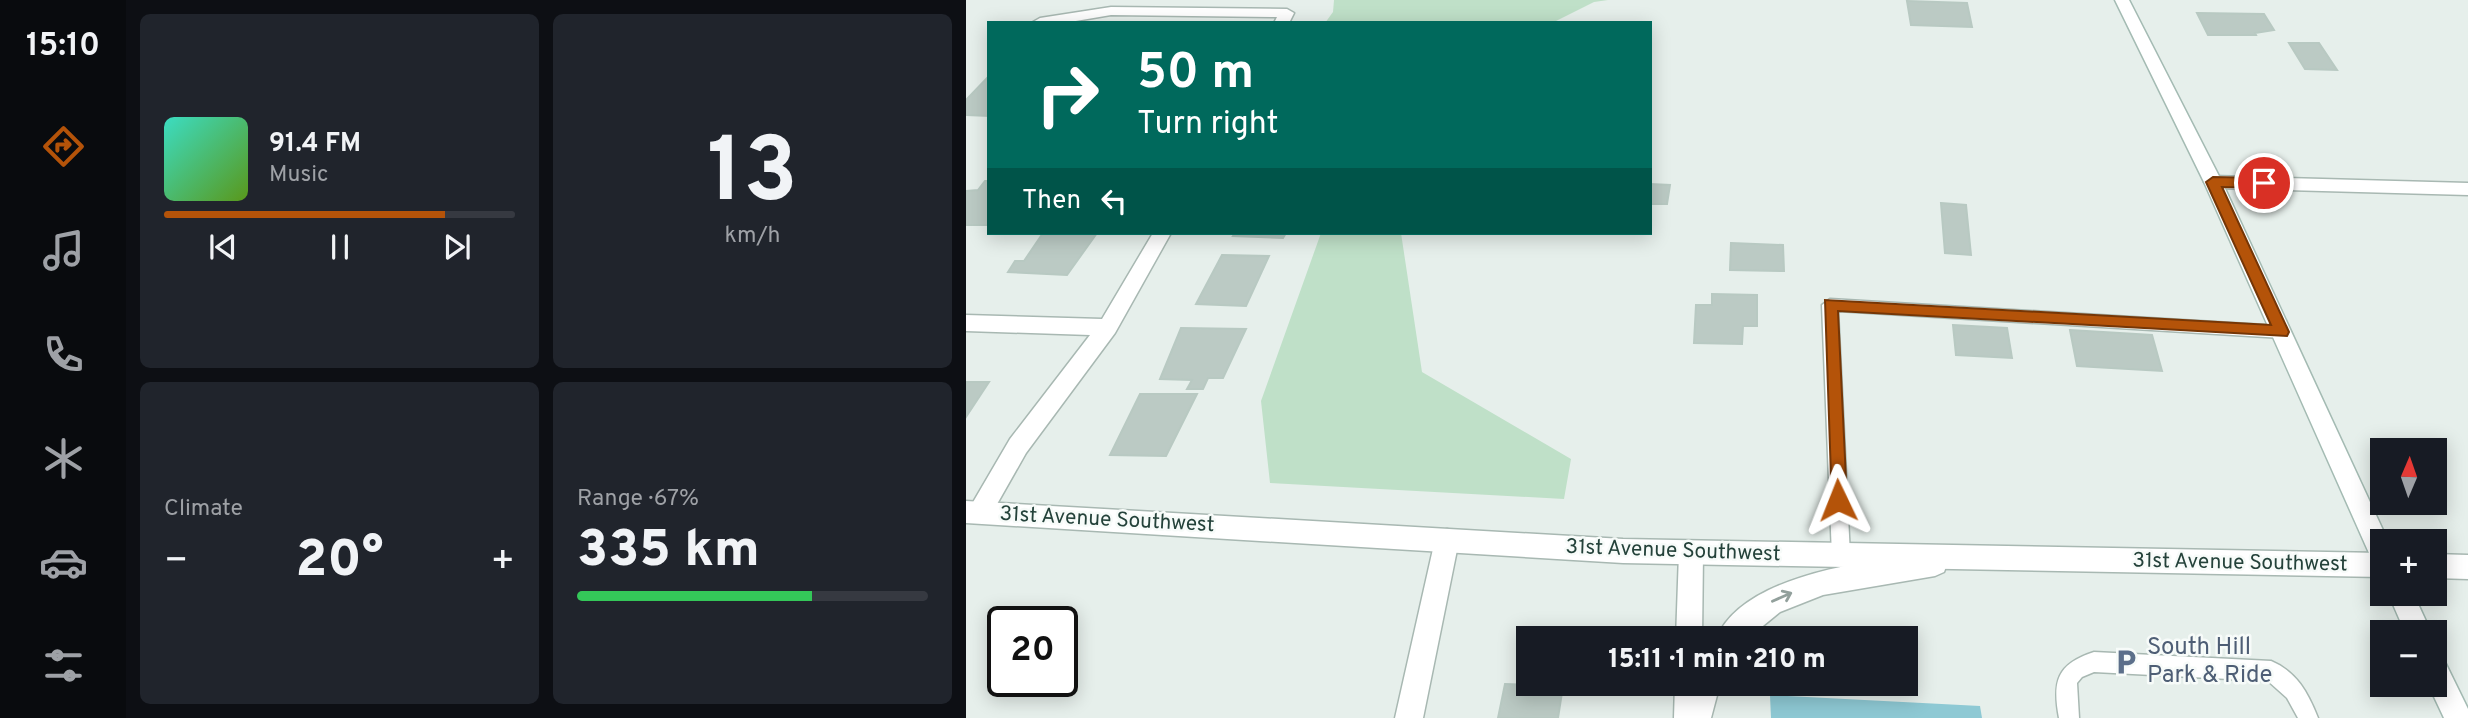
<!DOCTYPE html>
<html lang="en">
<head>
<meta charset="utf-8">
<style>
	body { margin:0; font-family:Overpass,sans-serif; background:#20242c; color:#f1f3f6; height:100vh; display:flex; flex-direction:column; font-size:26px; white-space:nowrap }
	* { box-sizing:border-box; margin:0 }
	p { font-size:23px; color:#9ea1a6 }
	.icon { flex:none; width:38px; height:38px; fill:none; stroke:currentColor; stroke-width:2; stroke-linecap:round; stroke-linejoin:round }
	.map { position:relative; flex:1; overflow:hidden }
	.panel { display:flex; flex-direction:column; gap:14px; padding:14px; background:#0d0f14; width:840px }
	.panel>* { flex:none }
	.guide { position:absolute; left:21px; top:21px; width:665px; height:214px; border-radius:0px; box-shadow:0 4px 18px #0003; background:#00695c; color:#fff; overflow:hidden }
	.needle { width:46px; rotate:2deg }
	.tools { position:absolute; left:1404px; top:438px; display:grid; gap:14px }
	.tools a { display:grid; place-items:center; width:77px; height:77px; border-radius:0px; background:#171b24; box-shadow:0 4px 18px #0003; font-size:35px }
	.speed { position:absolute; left:21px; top:606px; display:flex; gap:14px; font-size:35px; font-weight:700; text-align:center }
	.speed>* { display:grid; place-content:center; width:91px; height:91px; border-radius:50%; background:#171b24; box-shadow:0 4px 18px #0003; line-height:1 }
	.speed .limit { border:4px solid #111; border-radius:10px; background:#fff; color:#111 }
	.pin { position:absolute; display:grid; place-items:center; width:60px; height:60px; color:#fff; margin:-30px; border:4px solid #fff; border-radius:50%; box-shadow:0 2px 7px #0007 }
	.me { position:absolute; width:77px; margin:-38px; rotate:358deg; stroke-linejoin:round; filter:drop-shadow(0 0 5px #0008) }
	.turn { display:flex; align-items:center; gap:24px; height:147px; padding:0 35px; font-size:32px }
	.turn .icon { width:91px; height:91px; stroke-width:2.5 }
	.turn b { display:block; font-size:49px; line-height:60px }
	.then { display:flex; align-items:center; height:66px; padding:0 35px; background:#0003; gap:14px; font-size:26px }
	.big { font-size:52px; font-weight:800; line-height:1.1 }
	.panel .widget { flex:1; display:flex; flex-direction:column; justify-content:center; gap:10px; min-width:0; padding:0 24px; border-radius:10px; background:#20242c }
	.panel .dial { align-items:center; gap:0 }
	.dial b { font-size:91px; line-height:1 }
	.song { display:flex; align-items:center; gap:21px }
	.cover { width:84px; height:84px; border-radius:10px; background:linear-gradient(135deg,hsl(170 70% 55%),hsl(90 70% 35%)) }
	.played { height:7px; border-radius:4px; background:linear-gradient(90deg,#b45309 80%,#363941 80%) }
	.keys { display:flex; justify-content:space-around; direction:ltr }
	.heat { display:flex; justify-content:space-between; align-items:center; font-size:38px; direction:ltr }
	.charge { height:10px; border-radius:5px; background:linear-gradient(90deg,#34c759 67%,#363941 0) }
	.panel .tiles { flex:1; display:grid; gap:14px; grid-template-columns:repeat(2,1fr) }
	.trip { position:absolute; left:550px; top:626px; width:402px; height:70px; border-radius:0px; background:#171b24; box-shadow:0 4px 18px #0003; font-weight:800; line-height:70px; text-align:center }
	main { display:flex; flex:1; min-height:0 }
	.tabs { display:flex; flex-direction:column; width:126px; justify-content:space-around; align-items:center; background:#090b0e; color:#9ea1a6 }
	.tabs .icon { width:49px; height:49px }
	.tabs .selected { color:#b45309 }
	.tabs b { font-size:32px; color:#f1f3f6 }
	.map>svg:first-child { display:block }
	.green { fill:#bfe0c8 }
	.water { fill:#8ec9d4 }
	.building { fill:#bbcac4; stroke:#b8c9c2; stroke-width:2 }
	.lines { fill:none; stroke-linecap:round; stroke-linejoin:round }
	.service-casing { stroke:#a8b8b2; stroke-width:3 }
	.minor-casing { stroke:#a8b8b2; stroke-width:3 }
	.tertiary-casing { stroke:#a8b8b2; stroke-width:3 }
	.secondary-casing { stroke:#a4bbb3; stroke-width:3 }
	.service { fill:#fff; fill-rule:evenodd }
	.minor { fill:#fff; fill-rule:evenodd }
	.tertiary { fill:#fff; fill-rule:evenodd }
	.secondary { fill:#fff; fill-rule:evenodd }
	.oneway { stroke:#92a09c }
	.route { fill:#b45309; stroke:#753606; stroke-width:2 }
	.labels { text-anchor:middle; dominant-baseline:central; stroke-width:5; stroke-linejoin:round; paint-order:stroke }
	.street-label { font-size:21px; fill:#24423a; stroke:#f7fbf9 }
	.near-service-label { font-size:24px; fill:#4e5e75; stroke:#f7fbf9; text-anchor:start }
</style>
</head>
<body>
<main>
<nav class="tabs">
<b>15:10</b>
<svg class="icon selected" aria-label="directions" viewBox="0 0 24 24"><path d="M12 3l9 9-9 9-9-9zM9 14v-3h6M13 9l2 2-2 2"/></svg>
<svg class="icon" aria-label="music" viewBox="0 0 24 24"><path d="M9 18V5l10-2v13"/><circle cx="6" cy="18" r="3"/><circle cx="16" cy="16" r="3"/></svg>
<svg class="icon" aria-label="phone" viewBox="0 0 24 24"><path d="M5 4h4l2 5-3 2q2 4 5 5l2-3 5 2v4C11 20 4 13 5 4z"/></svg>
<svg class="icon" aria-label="climate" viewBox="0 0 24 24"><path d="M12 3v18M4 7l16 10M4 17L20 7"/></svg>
<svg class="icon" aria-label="car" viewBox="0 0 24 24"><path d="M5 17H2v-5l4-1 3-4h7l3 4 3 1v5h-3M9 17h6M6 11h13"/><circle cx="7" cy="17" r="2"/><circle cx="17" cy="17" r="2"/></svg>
<svg class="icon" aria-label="filters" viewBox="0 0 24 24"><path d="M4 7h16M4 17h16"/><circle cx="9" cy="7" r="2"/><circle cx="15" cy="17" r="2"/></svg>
</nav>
<section class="panel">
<div class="tiles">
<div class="widget">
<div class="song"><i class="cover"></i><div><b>91.4 FM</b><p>Music</p></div></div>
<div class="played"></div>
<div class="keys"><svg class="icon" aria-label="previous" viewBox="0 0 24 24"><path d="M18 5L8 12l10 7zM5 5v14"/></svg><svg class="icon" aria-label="pause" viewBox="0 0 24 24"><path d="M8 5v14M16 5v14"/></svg><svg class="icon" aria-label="next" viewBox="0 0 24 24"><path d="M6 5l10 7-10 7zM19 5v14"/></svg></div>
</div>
<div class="widget dial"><b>13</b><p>km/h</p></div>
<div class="widget"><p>Climate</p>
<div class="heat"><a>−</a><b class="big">20°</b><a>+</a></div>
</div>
<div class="widget"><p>Range · 67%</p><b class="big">335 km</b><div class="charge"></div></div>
</div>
</section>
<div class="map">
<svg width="1502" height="718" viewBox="0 0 1502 718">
	<rect width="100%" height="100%" fill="#e6efeb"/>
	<path class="green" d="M368,0H642L628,2L586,23H359L367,12Z
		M355,233H435L456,372L605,459L598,499L304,483L295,401Z"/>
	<path class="water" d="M804,695L1014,706L1016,718H805Z"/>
	<path class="building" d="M941,1L1001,3L1006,27L945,25Z
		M1231,13L1298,14L1308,30L1289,33L1290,35H1242Z
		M1323,43H1353L1371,70L1339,69Z
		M23,76V116L0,115V100Z
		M19,181H23V225H0V191L12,190Z
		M684,184L704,185L701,204H684Z
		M975,203L1000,205L1005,255L979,253Z
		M77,233H131L101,275L42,272L49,261H58Z
		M269,233H320L317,238L267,236Z
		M765,243L817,245L818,271L764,270Z
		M256,255L303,256L280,306L230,304Z
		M746,294L791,295V326H777L776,344L728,343L730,305H746Z
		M987,325L1041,328L1046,358L990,355Z
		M215,328L280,329L257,378H242L237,389H221L226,380L194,379Z
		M1104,330L1186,335L1196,371L1111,366Z
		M0,382H23L0,417Z
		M174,394H231L200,456L144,455Z
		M539,684L597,686L592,718H532Z"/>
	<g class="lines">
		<g class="service-casing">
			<path id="service" d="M864,299L1316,326L1321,328L1324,332L1321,336L1316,338L872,311L884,556L882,562L875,565L868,562L866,556L856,305Z
				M1128,652L1305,661C1331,672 1342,693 1352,718H1332L1321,698L1302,681L1128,672L1116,677L1111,683L1113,718H1093C1086,681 1091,664 1128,652Z"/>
		</g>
		<g class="minor-casing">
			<path id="minor" d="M145,7L321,9L328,13L323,23H308L311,17L145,15L98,23L67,22L74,18Z
				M1247,176L1502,183V195L1247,188L1238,182Z
				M187,233H205L149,333L60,453L22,520L14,523L6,520L2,512L6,504L44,439L124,335L0,331V315L136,319Z
				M481,529L490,532L493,540L457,718H429L469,540L472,532Z
				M725,541L734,545L737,553L736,639H710L713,553L716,545Z
				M969,552L978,556L981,564L978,572L969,576L857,595L814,612L781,639H750C778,572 907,561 969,552Z
				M709,684H754L745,718H708Z"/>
		</g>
		<g class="tertiary-casing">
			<path id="tertiary" d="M0,501L657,539L1416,553V577L657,563L0,523Z
				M1468,554L1502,555V579L1468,578Z"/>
		</g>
		<g class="secondary-casing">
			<path id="secondary" d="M1149,0H1163L1256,182L1422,541H1416V566L1407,562L1238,182Z
				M1422,593H1447L1465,632H1439Z
				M1468,654L1477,658L1502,709V718H1478L1462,684H1468Z"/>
		</g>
		<use href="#service" class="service"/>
		<use href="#minor" class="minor"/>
		<use href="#tertiary" class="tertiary"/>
		<use href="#secondary" class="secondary"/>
	</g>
	<defs><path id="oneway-shaft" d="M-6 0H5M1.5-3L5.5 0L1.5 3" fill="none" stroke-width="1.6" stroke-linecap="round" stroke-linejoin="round" transform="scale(1.75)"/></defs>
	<use class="oneway" href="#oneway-shaft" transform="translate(816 597) rotate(-24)"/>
	<path class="route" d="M1247,177L1298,178L1304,183L1298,188L1256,187L1323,332L1321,336L872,311L881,500L879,506L872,508L866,506L859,300L1305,325L1240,182Z"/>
	<defs>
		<g id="parking-bare" transform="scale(2.1)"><path d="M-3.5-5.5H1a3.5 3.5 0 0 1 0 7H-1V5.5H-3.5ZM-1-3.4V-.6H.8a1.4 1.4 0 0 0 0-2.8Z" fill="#5c6f8a" stroke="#f7fbf9" stroke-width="2.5" paint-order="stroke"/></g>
	</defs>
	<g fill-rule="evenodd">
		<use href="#parking-bare" x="1160" y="662"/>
	</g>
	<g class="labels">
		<g class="street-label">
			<text transform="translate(141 520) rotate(3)">31st Avenue Southwest</text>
			<text transform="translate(707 551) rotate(2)">31st Avenue Southwest</text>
			<text transform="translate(1274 563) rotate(1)">31st Avenue Southwest</text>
		</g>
		<g class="near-service-label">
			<text x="1181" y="648">South Hill<tspan x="1181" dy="28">Park &amp; Ride</tspan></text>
		</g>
	</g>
</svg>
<div class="tools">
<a><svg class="needle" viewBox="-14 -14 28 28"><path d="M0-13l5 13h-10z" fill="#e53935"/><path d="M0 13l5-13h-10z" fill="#9ea1a6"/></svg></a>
<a>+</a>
<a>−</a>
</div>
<div class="speed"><div class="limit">20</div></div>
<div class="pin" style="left:1298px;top:183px;background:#d93025"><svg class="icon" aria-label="arrive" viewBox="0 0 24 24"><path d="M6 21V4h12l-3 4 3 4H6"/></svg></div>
<svg class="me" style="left:872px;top:500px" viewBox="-20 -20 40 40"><path d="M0-17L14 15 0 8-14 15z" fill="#b45309" stroke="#fff" stroke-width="4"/></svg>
<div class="trip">15:11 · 1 min · 210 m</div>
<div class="guide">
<div class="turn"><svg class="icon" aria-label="right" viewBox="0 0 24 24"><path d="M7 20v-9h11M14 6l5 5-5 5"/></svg><div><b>50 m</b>Turn right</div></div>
<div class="then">Then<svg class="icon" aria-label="left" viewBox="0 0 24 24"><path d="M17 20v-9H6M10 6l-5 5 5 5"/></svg></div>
</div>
</div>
</main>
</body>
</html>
